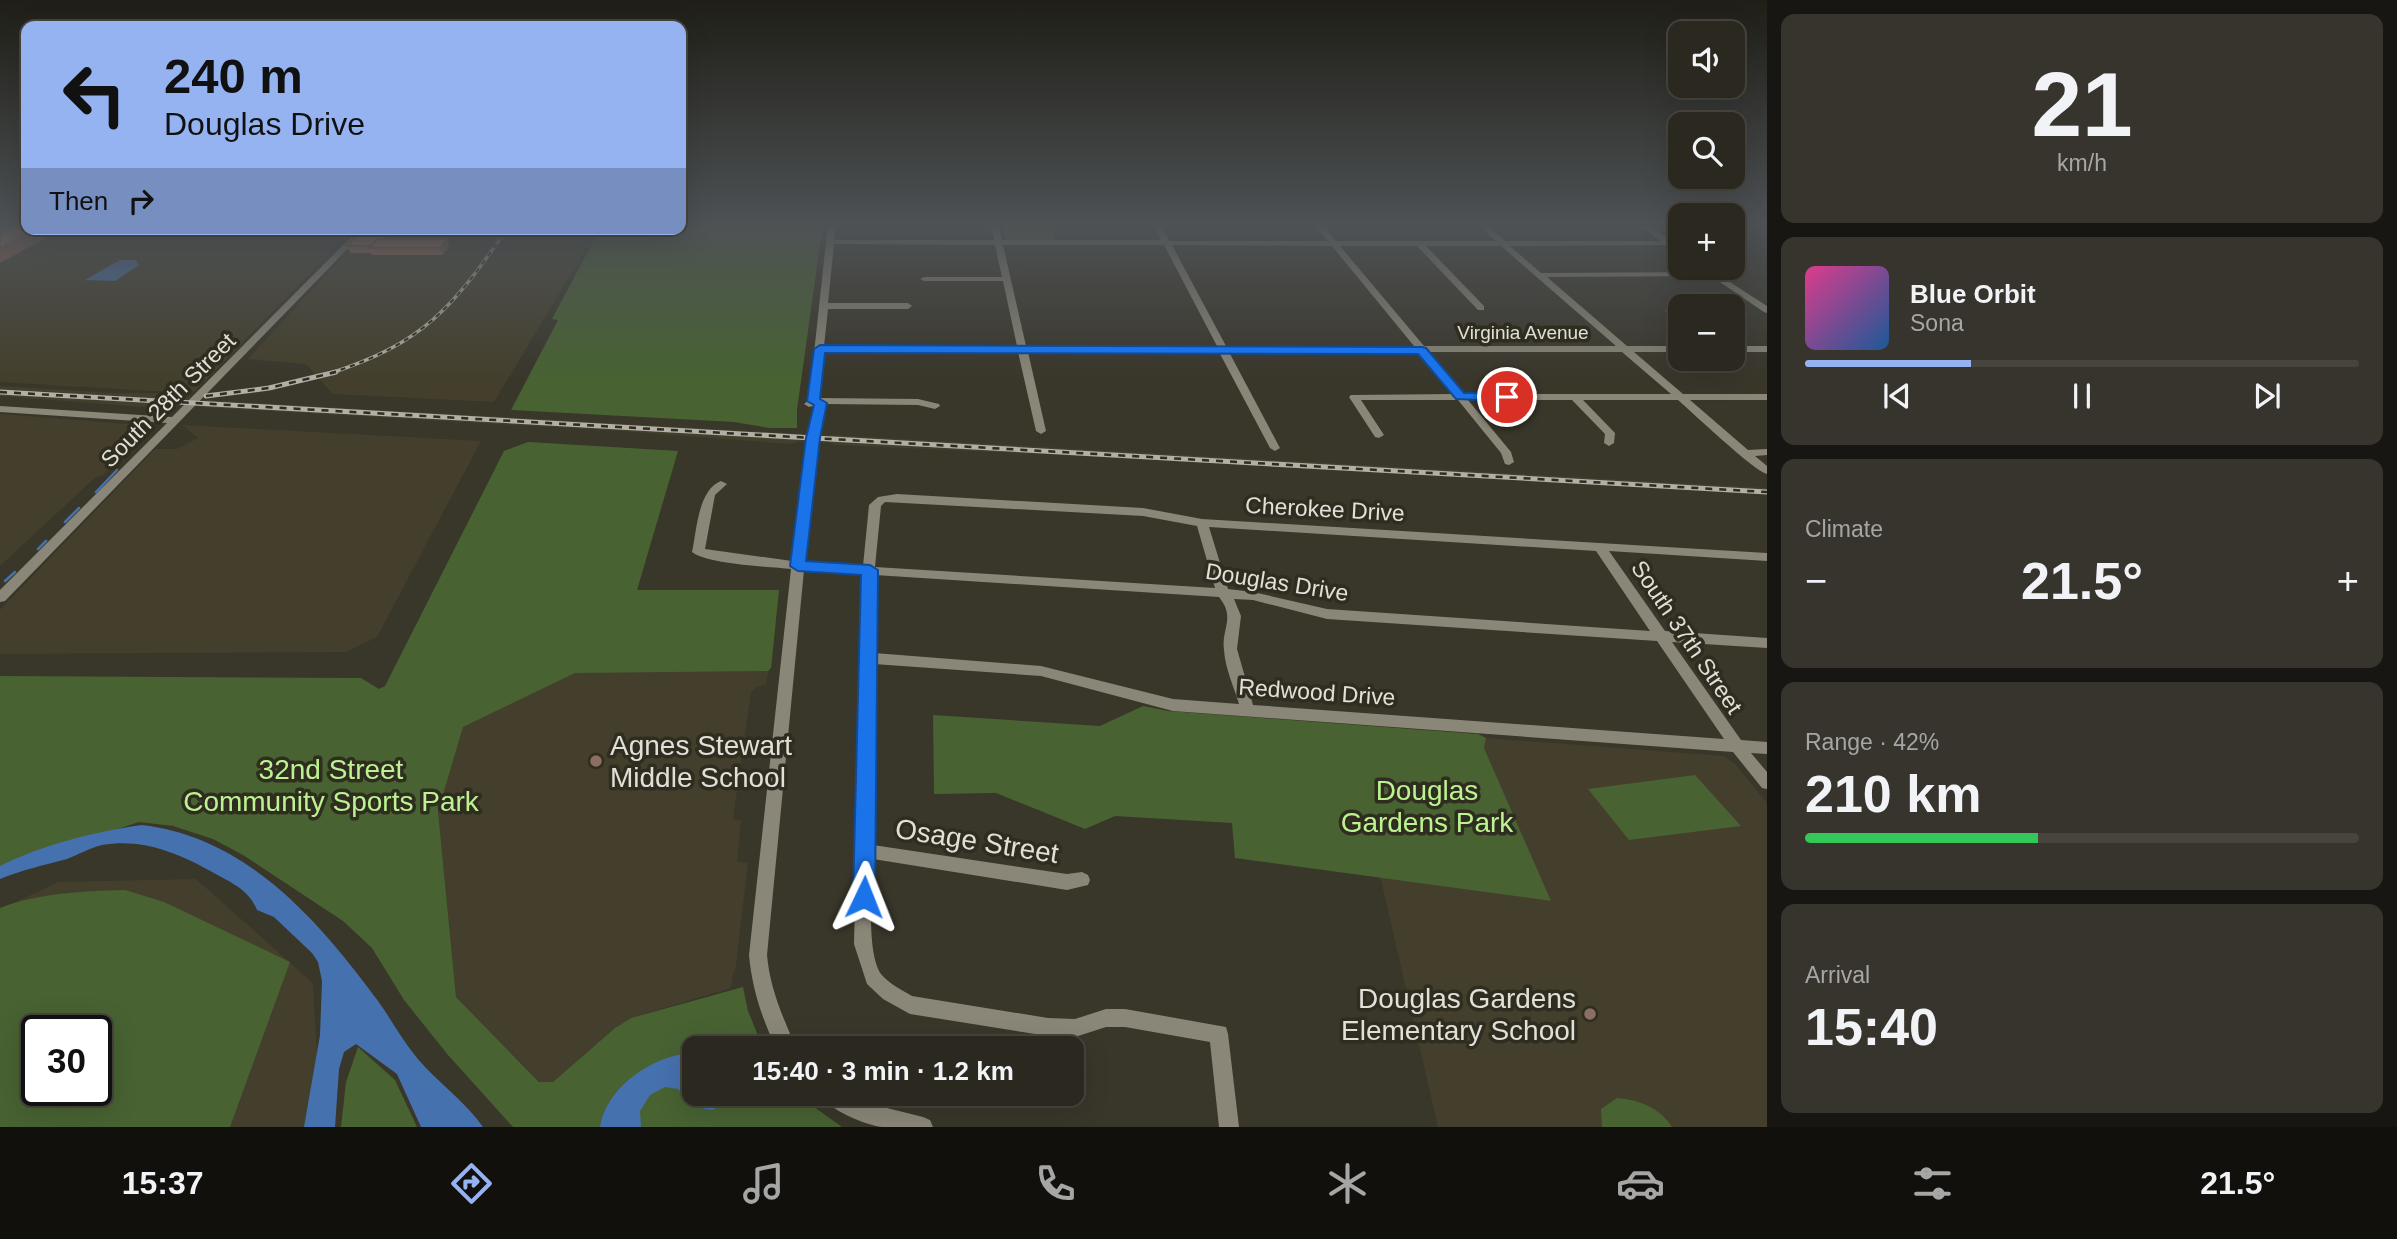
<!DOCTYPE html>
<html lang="en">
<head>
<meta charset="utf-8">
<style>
	body { margin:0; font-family:Helvetica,sans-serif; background:#37342d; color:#f1f3f6; height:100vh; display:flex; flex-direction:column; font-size:26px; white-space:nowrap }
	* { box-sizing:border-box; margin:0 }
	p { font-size:23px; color:#a6a6a5 }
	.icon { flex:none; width:38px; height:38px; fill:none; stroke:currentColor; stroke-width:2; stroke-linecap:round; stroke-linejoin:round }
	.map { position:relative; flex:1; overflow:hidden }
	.panel { display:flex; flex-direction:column; gap:14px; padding:14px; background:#181612; width:630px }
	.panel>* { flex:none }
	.hud { position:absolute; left:21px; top:21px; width:665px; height:214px; border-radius:14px; box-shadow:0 7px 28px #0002,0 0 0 2px #47443e; background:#95b2f1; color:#111; overflow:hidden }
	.controls { position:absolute; left:1668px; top:21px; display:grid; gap:14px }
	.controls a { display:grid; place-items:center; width:77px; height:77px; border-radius:14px; background:#2b2820; box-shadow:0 7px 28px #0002,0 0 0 2px #47443e; font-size:35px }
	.speed { position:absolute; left:21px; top:1015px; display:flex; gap:14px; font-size:35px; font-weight:700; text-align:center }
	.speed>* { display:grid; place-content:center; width:91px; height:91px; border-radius:50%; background:#2b2820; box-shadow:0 7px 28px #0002,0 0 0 2px #47443e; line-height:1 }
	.speed .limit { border:4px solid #111; border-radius:10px; background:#fff; color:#111 }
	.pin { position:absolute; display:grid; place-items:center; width:60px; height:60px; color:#fff; margin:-30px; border:4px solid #fff; border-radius:50%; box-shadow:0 2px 7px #0007 }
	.me { position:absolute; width:77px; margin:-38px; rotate:2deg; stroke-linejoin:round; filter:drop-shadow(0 0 5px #0008) }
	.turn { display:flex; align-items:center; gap:24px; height:147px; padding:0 28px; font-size:32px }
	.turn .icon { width:91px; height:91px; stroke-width:2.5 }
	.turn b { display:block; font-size:49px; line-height:60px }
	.then { display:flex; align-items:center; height:66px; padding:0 28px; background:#0003; gap:14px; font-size:26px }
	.big { font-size:52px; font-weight:800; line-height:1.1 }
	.panel .widget { flex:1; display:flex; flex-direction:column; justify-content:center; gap:10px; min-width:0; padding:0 24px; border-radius:14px; background:#37342d }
	.panel .dial { align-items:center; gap:0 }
	.dial b { font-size:91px; line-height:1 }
	.song { display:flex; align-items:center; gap:21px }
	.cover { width:84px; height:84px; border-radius:10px; background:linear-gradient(135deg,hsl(330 70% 55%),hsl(210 70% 35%)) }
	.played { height:7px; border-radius:4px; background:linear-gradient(90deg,#95b2f1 30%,#47443e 30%) }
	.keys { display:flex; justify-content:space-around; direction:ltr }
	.heat { display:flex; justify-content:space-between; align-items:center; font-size:38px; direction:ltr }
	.charge { height:10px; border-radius:5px; background:linear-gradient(90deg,#34c759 42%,#47443e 0) }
	.trip { position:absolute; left:682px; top:1036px; width:402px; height:70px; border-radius:14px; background:#2b2820; box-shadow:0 7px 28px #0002,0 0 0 2px #47443e; font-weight:800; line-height:70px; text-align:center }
	.tabs { display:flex; height:112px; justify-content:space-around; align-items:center; background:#11100d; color:#a6a6a5 }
	.tabs .icon { width:49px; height:49px }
	.tabs .on { color:#95b2f1 }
	.tabs b { font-size:32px; color:#f1f3f6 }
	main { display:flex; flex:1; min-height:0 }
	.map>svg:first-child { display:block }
	.built { fill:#443f2c; fill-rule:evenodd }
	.green { fill:#486232; fill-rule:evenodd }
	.water { fill:#4671af }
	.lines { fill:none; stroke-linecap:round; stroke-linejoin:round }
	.stream { stroke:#4671af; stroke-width:2.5 }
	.minor { fill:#8a8778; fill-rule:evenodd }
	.rail-far1-casing { stroke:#b2afa6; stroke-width:3.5 }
	.rail-casing { stroke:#b2afa6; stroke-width:5 }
	.rail-far1 { stroke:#2f2c20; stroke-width:2; stroke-dasharray:5; stroke-linecap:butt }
	.rail { stroke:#2f2c20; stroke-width:2.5; stroke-dasharray:7; stroke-linecap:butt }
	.wall { fill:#be775f }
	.shaded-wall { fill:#9b614e }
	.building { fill:#dd8a6f; stroke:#9b614e; stroke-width:2 }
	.route { fill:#1a73e8; stroke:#114b97; stroke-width:2 }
	.education-dot { fill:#8d6e63; stroke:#2f2c20; stroke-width:2.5 }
	.labels { text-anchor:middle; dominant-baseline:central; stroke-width:7; stroke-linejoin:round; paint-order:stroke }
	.far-street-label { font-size:19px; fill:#e1dfd7; stroke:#2f2c20 }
	.street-label { font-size:23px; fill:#e1dfd7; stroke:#2f2c20 }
	.near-poi-label { font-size:28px; fill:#e1dfd7; stroke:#2f2c20; text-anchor:start }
	.near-park-label { font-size:28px; fill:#bcf390; stroke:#2f2c20 }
	.near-street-label { font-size:28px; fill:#e1dfd7; stroke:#2f2c20 }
</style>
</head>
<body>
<main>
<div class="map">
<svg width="1767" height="1127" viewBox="0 0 1767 1127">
	<rect width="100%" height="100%" fill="#39362a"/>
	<path class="built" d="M0,223L26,229H353L195,391H151L0,382Z
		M368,229H598L494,402L333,394L306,364L248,359Z
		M0,386L111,393H190V398L173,410L160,412L155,408L0,396Z
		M203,400L748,431L802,434V441L789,444L622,431L199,407Z
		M0,414L153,426L102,476H97L0,566Z
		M182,425L481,441L377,637L346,652L0,654V610L155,449H177L198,438Z
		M832,435L1767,488V494L1044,454L835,445L828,442L829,436Z
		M528,442L678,451L637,590H779L771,668H769L766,685L755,688L751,692L733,819L741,820L737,862L748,863L735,973H733L731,988L631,1018L615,1028L553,1082H540L456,997L438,811L504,451Z
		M1486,738L1724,756L1736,765L1767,803V1127H1438L1380,876L1550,901L1484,748Z
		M196,879L313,983L317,1055L314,1127H0V909L59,882ZM37,1031H96V1090H37Z"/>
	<path class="green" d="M681,223H823L797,410V428H770L734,422L511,410L558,320L552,319L600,229H681Z
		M1002,223H1049L1055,240H1006Z
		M528,442L678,451L637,590H779L771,668L768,671L575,673L463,727L438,811L456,997L539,1082H553L615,1028L631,1018L743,987L748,1011L763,1048H695V1094H796L842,1127H513L448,1055L404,1000L372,948L343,921L243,855L213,839L173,826L139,822L0,868V676L361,678L379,689L385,686L504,451Z
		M1143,706L1168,711L1478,734L1486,738L1484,748L1551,901L1235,858L1232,823L1115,816L1085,829L996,793L934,794L933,715L1100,726Z
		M1695,775L1741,826L1629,840L1588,789Z
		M125,890L164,902L290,962L230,1127H0V908C38,893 84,891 125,890ZM37,1031H96V1090H37Z
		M358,1047L395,1080L417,1127H341L346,1082Z
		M1617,1098C1639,1100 1659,1107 1672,1127H1602L1601,1109Z"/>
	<path class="water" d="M120,260H136L139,265L115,281L85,280Z
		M142,825C247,837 319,921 378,1001C391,1019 402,1040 417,1058C437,1082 465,1101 483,1127H421L397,1074L356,1044L344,1052L339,1069L335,1127H304L320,1035L322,981L318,962L312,953L274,917L257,910C249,890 232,883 214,873C178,853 143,838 102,845C89,848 78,855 67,859C44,865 22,870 0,879V866C44,844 94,832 142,825Z
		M683,1054L695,1060V1094H722L721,1106L712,1110L695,1107L678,1089L665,1087L650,1095L640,1111L641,1127H600C606,1089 647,1060 683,1054Z"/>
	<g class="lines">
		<path class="stream" d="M96,492L117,470
			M65,522L79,508
			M38,549L46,541
			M5,581L15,572"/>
		<path class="minor" d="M828,223H836L834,240H994L990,223H998L1002,240H1161L1152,223H1160L1169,241H1328L1313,223H1321L1336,241H1496L1475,223H1484L1505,241H1661L1636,223H1645L1670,240L1680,239V243L1675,244L1680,247V253L1667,245L1510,246L1541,273L1704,272V268H1708L1767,306V313L1764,312L1711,276L1547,277L1627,346H1680V352H1634L1683,394H1767V400H1690L1748,450L1767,449V455L1755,456L1767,466V474C1754,471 1693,413 1678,400H1583L1615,433L1614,443L1609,446L1604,443L1605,434L1572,400H1468L1511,452L1514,462L1509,465L1505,464L1501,453L1458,400H1361L1384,435L1379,438L1375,437L1349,397L1351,395L1453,394L1418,352H1229L1280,448L1275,451L1270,448L1219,352H1028L1046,431L1041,434L1036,431L1018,352H824L819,398L918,399L939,404L940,406L935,409L918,405L826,404L818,438L805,562L863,566L869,505L878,497L897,494L1143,508L1202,519L1767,553V561L1609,551L1665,631L1767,638V648L1672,642L1741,740L1767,742V754L1751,753L1767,772V789L1762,788L1733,752L1173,711L1041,676L874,664L873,845L1067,874L1082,872L1088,875L1090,880L1088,885L1067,890L873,859C872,887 866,952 881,974C889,984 902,990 912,996L1048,1018L1075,1019L1106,1009H1125L1226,1027L1228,1034L1239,1127H1219L1210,1042L1125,1027H1106L1075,1037L1048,1036L910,1014L883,999L867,984L854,944L863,574L804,570L767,955C770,989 783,1017 796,1048H776C762,1018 752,989 749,955L791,569C771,567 706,564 692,552C697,529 698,490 721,481L727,484L715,495L705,549L792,561L808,438L816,405L809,407L804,404L809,400ZM834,244L995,245L1002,277H924L920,279L924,281H1003L1017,346H824L828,309H908L912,306L908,303H828ZM1003,245H1164L1217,346H1026ZM1172,245L1332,246L1414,346H1226ZM1340,246H1417L1478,310H1484V306L1426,246H1501L1616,346H1424ZM1428,352H1622L1671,394H1463ZM885,502L1143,516L1197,526L1215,588L875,567L881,506ZM1209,527L1596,551L1650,631L1327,609L1253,592L1228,589ZM875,575L1219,597C1236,618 1221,629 1224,650C1225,668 1234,687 1239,704L1173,699L1041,666L874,653ZM1234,599L1253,600L1327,619L1657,641L1724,739L1253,705L1237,649L1241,616Z
			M359,229H367L5,601L0,602V590L167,423L0,412V406L172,417Z
			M1732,236L1742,241L1738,243L1732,241Z
			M1680,307V313H1677L1680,316V323L1665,311L1669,308Z
			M1732,346H1767V352H1732Z
			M820,1094H848L875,1105L923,1117L930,1120L933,1127C916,1127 899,1127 883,1127C867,1126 826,1109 820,1094Z"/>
		<g class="rail-far1-casing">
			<path id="rail-far1" d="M331,373C424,343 453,307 507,229"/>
		</g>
		<g class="rail-casing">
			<path id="rail" d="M0,392L1767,492
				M206,396L269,388L336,372"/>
		</g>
		<use href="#rail-far1" class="rail-far1"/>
		<use href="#rail" class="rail"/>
	</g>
	<path class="wall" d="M0,223H26L4,232H0Z
		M395,229L386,239H447L449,246L442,255H372L371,253H350L347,246Z"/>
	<path class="shaded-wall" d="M35,229H62L0,263V248Z
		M387,229H395L380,246L378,239Z
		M447,239L449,246L442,255L440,248Z"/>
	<path class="building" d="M21,223H26V229H35L0,248V234Z
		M364,229H387L378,239H447L440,248H369L378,239L371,246H347Z"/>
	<linearGradient id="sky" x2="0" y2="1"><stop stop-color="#1f1e17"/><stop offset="0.59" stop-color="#4e5255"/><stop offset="1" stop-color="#4e5255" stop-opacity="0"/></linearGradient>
	<rect width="1767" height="381" fill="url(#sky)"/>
	<path class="route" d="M820,345L1422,347L1426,348L1464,393H1507L1513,397L1507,401L1456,399L1418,354L825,353L820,399L827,403L820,438L806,561L870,565L878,570L875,897L872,905L864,908L856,905L853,897L861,575L798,571L790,566L806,438L814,405L807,401L814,349Z"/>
	<g class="education-dot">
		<circle cx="596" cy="761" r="7"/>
		<circle cx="1590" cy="1014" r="7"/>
	</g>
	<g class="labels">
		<g class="far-street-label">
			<text x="1523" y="332">Virginia Avenue</text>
		</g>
		<g class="street-label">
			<text transform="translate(168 400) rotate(-45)">South 28th Street</text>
			<text transform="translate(1325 509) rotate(3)">Cherokee Drive</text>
			<text transform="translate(1277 582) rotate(9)">Douglas Drive</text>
			<text transform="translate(1687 637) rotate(56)">South 37th Street</text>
			<text transform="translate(1317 692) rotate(4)">Redwood Drive</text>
		</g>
		<g class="near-poi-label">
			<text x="610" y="745">Agnes Stewart<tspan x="610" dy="32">Middle School</tspan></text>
			<text x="1576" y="998" text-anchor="end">Douglas Gardens<tspan x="1576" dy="32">Elementary School</tspan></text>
		</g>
		<g class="near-park-label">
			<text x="331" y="769">32nd Street<tspan x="331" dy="32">Community Sports Park</tspan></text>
			<text x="1427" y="790">Douglas<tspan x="1427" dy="32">Gardens Park</tspan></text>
		</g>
		<g class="near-street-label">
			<text transform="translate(977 841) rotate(9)">Osage Street</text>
		</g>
	</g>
</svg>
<div class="controls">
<a><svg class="icon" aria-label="sound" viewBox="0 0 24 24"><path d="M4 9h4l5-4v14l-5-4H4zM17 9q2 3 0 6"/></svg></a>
<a><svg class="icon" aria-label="search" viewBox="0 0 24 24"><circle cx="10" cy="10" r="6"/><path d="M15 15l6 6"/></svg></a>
<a>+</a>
<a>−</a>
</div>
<div class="speed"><div class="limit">30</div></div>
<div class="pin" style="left:1507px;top:397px;background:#d93025"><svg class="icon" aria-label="arrive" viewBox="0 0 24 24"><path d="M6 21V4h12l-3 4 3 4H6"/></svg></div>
<svg class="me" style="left:864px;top:897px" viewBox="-20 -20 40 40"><path d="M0-17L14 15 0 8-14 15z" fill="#1a73e8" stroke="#fff" stroke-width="4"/></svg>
<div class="trip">15:40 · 3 min · 1.2 km</div>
<div class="hud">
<div class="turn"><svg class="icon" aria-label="left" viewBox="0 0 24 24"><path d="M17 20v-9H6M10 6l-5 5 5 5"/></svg><div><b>240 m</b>Douglas Drive</div></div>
<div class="then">Then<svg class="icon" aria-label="right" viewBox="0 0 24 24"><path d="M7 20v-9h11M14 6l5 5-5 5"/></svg></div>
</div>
</div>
<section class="panel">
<div class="widget dial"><b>21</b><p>km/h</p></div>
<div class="widget">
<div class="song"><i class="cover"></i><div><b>Blue Orbit</b><p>Sona</p></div></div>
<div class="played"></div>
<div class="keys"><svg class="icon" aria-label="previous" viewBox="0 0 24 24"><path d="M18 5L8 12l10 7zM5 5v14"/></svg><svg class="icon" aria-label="pause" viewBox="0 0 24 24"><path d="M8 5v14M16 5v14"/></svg><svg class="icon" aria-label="next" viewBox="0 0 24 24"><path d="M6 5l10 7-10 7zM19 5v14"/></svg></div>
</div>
<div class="widget"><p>Climate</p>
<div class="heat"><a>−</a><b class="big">21.5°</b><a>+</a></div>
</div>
<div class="widget"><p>Range · 42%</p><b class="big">210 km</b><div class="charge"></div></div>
<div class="widget"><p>Arrival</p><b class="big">15:40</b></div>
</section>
</main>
<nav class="tabs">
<b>15:37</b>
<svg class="icon on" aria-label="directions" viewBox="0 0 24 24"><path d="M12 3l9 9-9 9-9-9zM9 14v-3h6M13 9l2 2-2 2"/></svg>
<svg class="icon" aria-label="music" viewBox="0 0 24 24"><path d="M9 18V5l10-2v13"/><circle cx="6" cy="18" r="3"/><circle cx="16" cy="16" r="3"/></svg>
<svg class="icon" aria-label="phone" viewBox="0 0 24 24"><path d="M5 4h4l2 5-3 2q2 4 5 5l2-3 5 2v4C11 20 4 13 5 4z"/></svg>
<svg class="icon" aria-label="climate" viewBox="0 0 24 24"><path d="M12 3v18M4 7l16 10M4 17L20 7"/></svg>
<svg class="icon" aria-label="car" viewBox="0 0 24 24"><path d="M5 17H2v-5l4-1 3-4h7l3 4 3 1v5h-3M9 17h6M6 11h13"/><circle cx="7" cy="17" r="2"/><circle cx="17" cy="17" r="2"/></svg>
<svg class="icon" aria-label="filters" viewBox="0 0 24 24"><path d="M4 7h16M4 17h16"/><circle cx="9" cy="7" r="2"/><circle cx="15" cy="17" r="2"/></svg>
<b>21.5°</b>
</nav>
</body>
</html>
